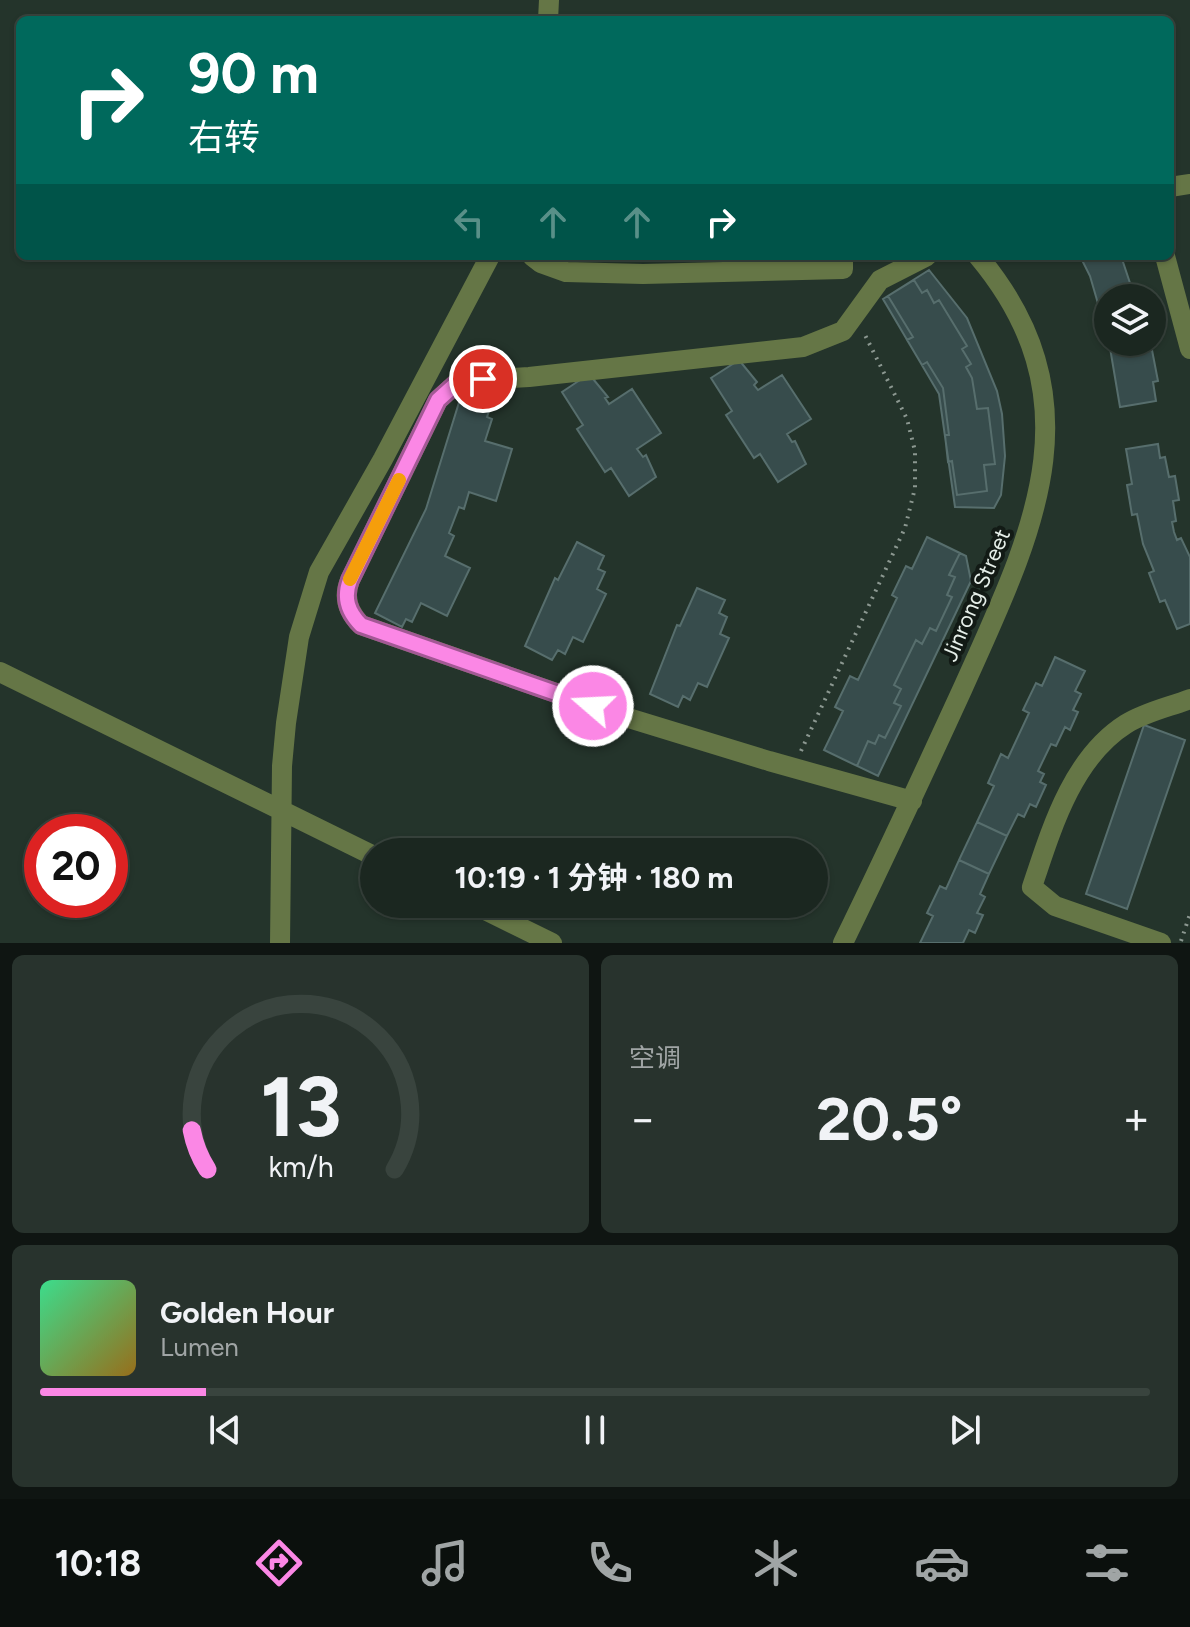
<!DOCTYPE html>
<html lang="zh">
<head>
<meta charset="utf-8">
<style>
	body { margin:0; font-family:Figtree,"Noto Sans SC",sans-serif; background:#28332d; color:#f1f3f6; height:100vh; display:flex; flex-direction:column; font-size:30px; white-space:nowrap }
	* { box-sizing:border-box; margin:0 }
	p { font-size:26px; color:#a0a5a5 }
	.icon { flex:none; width:44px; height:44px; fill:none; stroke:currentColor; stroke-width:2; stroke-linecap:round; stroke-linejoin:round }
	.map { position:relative; height:943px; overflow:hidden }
	.panel { display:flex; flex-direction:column; gap:12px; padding:12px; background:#0f1512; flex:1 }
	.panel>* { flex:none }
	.hud { position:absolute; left:16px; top:16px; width:1158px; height:244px; border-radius:12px; box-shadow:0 2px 6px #0004,0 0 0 2px #39443e; background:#00695c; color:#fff; overflow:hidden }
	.tools { position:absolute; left:1094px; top:284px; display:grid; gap:16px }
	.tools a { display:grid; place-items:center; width:72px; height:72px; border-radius:50%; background:#1b2720; box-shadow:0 2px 6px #0004,0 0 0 2px #39443e; font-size:40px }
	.speed { position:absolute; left:24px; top:814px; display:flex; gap:16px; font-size:40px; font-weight:700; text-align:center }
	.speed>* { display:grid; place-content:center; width:104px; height:104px; border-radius:50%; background:#1b2720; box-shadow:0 2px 6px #0004,0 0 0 2px #39443e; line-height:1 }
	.speed .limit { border:12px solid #d22; background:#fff; color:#111 }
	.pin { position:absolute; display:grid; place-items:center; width:68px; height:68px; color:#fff; margin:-34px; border:4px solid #fff; border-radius:50%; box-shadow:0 2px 8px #0007 }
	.me { position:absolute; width:88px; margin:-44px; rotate:289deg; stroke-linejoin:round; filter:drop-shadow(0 0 6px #0008) }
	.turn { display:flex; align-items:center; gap:28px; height:168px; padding:0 40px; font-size:36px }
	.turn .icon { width:104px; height:104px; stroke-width:2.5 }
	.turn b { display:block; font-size:56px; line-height:68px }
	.lanes { display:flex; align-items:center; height:76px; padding:0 40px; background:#0003; justify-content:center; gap:40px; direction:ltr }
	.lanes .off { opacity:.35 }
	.big { font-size:60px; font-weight:700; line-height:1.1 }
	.panel .card { flex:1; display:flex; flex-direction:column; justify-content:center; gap:12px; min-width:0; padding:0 28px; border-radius:12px; background:#28332d }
	.panel .dial { align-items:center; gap:0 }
	.dial svg { height:208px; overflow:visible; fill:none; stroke:#39443e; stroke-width:7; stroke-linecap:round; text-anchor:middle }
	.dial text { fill:#f1f3f6; stroke:none }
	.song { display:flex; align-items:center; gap:24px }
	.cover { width:96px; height:96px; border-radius:12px; background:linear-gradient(135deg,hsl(150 70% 55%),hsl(40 70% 35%)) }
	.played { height:8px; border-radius:4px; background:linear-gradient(90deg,#fb87e5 15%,#39443e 15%) }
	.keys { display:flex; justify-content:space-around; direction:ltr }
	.heat { display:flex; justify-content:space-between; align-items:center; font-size:44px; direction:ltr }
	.panel .tiles { flex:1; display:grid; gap:12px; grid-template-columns:1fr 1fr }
	.card:last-child { grid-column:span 2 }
	.trip { position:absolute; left:360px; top:838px; width:468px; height:80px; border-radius:40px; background:#1b2720; box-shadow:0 2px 6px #0004,0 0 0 2px #39443e; font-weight:700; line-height:80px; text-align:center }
	.tab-bar { display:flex; height:128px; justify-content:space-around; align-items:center; background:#0b100d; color:#a0a5a5 }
	.tab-bar .icon { width:56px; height:56px }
	.tab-bar .active { color:#fb87e5 }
	.tab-bar b { font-size:36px; color:#f1f3f6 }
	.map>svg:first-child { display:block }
	.building { fill:#374c4c; stroke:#576e6d; stroke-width:2 }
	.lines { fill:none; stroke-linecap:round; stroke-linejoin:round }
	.path { stroke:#8c9891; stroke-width:4; stroke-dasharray:2 6; stroke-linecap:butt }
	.minor { stroke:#657646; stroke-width:20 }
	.route-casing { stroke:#a35895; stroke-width:20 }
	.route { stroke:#fb87e5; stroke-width:14 }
	.slow { stroke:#f59e0b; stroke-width:14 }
	.labels { text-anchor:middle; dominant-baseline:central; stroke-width:8; stroke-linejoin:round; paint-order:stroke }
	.street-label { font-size:22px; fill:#e5eee8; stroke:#121a15 }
</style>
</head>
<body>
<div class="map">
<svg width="1190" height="943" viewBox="0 0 1190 943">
	<rect width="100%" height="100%" fill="#24342b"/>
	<path class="building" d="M1080,256H1121L1132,289L1138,287L1141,298H1108V338L1090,276Z
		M929,270L967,318L997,391L1002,414L1005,456L1001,495L994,508L955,507L939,394L883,299Z
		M914,280L922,293L927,290L934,303L939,300L967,346L962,349L971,364L966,367L972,378L977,409L988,408L995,464L984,465L987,491L957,495L952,461L948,462L945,435H949L943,388L927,362L922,365L907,340L913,337L888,296Z
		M1109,342H1146L1148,351L1152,350L1158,381L1153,382L1156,401L1120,407Z
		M739,360L757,382L754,385L758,390L782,375L811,419L787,434L792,442L795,441L806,464L778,482L760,454L754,458L726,415L732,411L711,378Z
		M589,374L608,397L605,398L609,404L632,389L661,433L637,449L643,457L646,455L656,477L629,496L611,468L605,472L577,429L583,425L562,392Z
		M461,396L491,405L487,417L492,419L485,441L512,449L496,501L469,492L464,509L459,507L449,533L454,536L445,556L470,568L447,616L421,603L412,622L406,619L402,627L375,613L426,509Z
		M1158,444L1160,458L1165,457L1169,477L1175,476L1179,500L1173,501L1176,521L1172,522L1174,532L1177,540L1181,538L1190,557V624L1177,629L1165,600L1160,602L1149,573L1154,571L1143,544L1137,514L1132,515L1127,485L1132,484L1126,449Z
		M927,537L966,556L971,581L878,776L824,750L843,711L835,707L850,676L858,680L897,598L892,595L906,566L912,569Z
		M927,537L960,553L949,575L955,577L947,595L952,597L936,631L930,628L922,644L916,640L894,685L901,689L894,703L901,706L885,738L879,735L875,744L868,741L857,766L824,750L843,711L835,707L850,676L858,680L897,598L892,595L906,566L912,569Z
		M577,542L604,556L598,569L605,572L597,589L606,594L583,642L573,637L565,654L558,650L552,660L525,646L555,578L558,580Z
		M697,588L725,600L719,613L727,617L720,634L729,638L707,687L698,683L690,700L683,696L678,707L650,694L677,625L680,626Z
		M1055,657L1085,671L1075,691L1081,694L1073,710L1078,712L1070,730L1065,727L1056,746L1051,744L1038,771L1044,774L1040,782L1046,785L1036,807L1030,804L1024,817L1018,814L1007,836L977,822L994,786L988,783L1001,754L1008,758L1029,713L1023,710L1036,683L1042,686Z
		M1144,725L1185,740L1127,909L1086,894Z
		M977,822L1007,836L989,874L959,860Z
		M959,860L989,874L980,894L985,897L977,913L983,915L975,933L969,930L963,943H920L933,916L927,913L940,886L946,889Z"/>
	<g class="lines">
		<path class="path" d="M801,751L905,528L915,488V451L907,419L865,335
			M1181,941L1190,914"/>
		<path class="minor" d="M548,20L549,0
			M1170,187L1190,184
			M532,256L541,263L566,272L643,274L843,269V256
			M1165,256L1190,349
			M0,672L374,856
			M912,801L769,761L622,716L361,625C348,612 343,597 350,580L438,400L459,381L529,377L803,347L843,331L880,280L927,256
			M473,904L552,943
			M280,943L282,766L286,723L299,637L319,572L383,459L490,256
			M843,943C884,859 923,775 962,690C1029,540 1102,404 978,256
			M1161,943L1055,906L1032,887C1051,830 1072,758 1126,724C1145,712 1169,707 1190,699"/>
	</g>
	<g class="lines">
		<g class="route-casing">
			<path id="route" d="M483,379L459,381L438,400L350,580C343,598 348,612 361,625L593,706"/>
		</g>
		<use href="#route" class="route"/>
		<path class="slow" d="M350,579L399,480"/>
	</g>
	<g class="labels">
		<g class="street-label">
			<text transform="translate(976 595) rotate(-67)">Jinrong Street</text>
		</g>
	</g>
</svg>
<div class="tools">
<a><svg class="icon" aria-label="layers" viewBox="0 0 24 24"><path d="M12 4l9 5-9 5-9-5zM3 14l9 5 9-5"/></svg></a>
</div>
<div class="speed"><div class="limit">20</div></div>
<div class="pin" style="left:483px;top:379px;background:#d93025"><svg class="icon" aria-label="arrive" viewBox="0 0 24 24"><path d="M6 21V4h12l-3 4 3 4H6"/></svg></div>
<svg class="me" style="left:593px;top:706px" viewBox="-20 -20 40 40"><circle r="17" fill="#fb87e5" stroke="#fff" stroke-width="3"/><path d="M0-11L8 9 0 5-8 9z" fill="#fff"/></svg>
<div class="trip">10:19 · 1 分钟 · 180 m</div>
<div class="hud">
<div class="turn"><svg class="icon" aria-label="right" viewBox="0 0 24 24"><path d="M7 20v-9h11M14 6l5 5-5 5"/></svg><div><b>90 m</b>右转</div></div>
<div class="lanes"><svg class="icon off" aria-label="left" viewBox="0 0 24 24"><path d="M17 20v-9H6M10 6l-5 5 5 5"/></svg><svg class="icon off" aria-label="ahead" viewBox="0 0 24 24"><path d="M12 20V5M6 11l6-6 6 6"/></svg><svg class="icon off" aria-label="ahead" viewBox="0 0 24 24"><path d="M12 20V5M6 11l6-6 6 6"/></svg><svg class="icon" aria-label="right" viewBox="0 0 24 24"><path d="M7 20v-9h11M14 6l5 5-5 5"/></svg></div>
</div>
</div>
<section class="panel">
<div class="tiles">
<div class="card dial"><svg viewBox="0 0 100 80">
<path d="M14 69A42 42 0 1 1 86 69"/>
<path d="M14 69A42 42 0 0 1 8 54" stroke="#fb87e5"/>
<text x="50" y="56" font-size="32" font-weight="700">13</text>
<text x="50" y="72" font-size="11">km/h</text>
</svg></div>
<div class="card"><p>空调</p>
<div class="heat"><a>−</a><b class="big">20.5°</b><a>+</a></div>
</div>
<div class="card">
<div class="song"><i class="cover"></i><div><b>Golden Hour</b><p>Lumen</p></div></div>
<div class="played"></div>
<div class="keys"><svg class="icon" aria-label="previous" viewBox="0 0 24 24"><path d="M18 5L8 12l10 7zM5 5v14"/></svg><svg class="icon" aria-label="pause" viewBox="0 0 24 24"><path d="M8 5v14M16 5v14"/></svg><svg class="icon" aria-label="next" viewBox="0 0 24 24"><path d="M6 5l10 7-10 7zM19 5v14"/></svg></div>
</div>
</div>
</section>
<nav class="tab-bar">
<b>10:18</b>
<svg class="icon active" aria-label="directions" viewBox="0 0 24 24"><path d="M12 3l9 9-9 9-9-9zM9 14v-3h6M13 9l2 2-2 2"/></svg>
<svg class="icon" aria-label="music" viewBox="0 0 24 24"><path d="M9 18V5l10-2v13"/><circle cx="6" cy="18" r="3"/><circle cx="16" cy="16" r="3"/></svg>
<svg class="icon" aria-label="phone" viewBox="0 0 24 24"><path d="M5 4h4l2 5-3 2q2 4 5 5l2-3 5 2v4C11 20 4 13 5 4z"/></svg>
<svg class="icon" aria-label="climate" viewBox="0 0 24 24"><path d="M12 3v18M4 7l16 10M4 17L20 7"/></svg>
<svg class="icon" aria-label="car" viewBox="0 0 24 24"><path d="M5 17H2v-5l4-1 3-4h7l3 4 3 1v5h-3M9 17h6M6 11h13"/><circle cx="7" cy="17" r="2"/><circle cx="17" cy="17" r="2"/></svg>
<svg class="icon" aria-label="filters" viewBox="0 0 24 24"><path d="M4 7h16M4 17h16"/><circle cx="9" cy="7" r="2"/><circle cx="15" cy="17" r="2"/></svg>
</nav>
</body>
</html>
